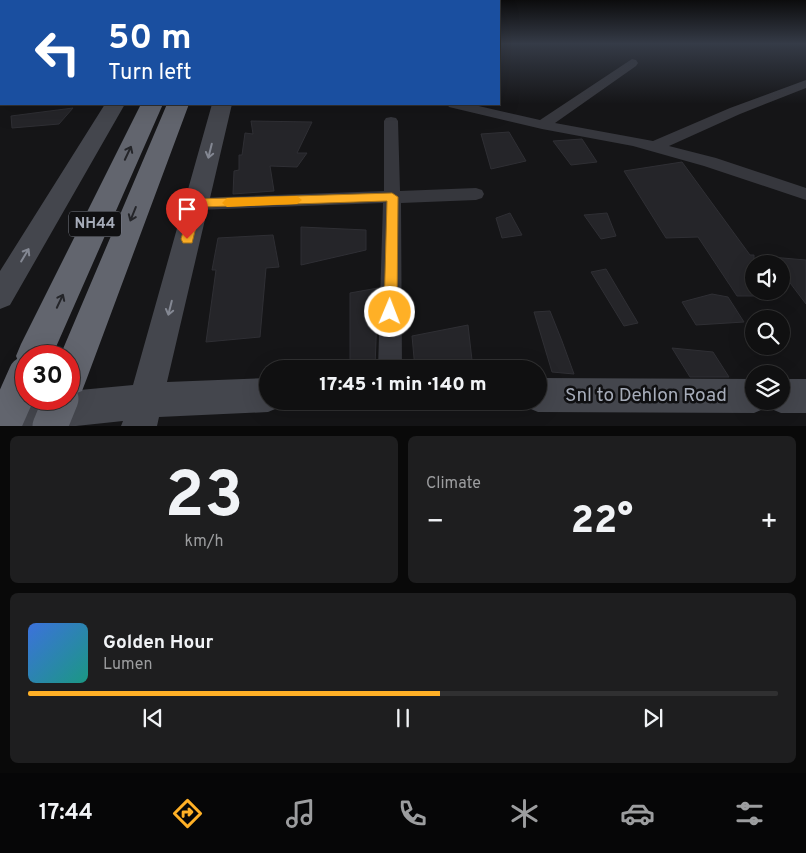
<!DOCTYPE html>
<html lang="en">
<head>
<meta charset="utf-8">
<style>
	body { margin:0; font-family:Overpass,sans-serif; background:#1e1e1f; color:#f1f3f6; height:100vh; display:flex; flex-direction:column; font-size:19px; white-space:nowrap }
	* { box-sizing:border-box; margin:0 }
	p { font-size:16px; color:#9c9d9f }
	.icon { flex:none; width:28px; height:28px; fill:none; stroke:currentColor; stroke-width:2; stroke-linecap:round; stroke-linejoin:round }
	.map { position:relative; height:426px; overflow:hidden }
	.panel { display:flex; flex-direction:column; gap:10px; padding:10px; background:#090909; flex:1 }
	.panel>* { flex:none }
	.guide { position:absolute; left:0px; top:0px; width:500px; height:105px; box-shadow:0 5px 20px #0002,0 0 0 1px #303031; background:#1a4fa0; color:#fff; overflow:hidden }
	.controls { position:absolute; left:745px; top:255px; display:grid; gap:10px }
	.controls a { display:grid; place-items:center; width:45px; height:45px; border-radius:50%; background:#101011; box-shadow:0 5px 20px #0002,0 0 0 1px #303031; font-size:25px }
	.speed { position:absolute; left:15px; top:345px; display:flex; gap:10px; font-size:25px; font-weight:700; text-align:center }
	.speed>* { display:grid; place-content:center; width:65px; height:65px; border-radius:50%; background:#101011; box-shadow:0 5px 20px #0002,0 0 0 1px #303031; line-height:1 }
	.speed .limit { border:8px solid #d22; background:#fff; color:#111 }
	.pin { position:absolute; display:grid; place-items:center; width:42px; height:42px; color:#fff; margin:-51px -21px; border-radius:50% 50% 50% 0; rotate:-45deg; box-shadow:0 0 5px #0007 }
	.pin .icon { rotate:45deg }
	.me { position:absolute; width:55px; margin:-28px; rotate:1deg; stroke-linejoin:round; filter:drop-shadow(0 0 4px #0008) }
	.turn { display:flex; align-items:center; gap:18px; height:105px; padding:0 25px; font-size:22px }
	.turn .icon { width:65px; height:65px; stroke-width:2.5 }
	.turn b { display:block; font-size:35px; line-height:42px }
	.big { font-size:38px; font-weight:800; line-height:1.1 }
	.panel .widget { flex:1; display:flex; flex-direction:column; justify-content:center; gap:8px; min-width:0; padding:0 18px; border-radius:8px; background:#1e1e1f }
	.panel .dial { align-items:center; gap:0 }
	.dial b { font-size:65px; line-height:1 }
	.song { display:flex; align-items:center; gap:15px }
	.cover { width:60px; height:60px; border-radius:8px; background:linear-gradient(135deg,hsl(220 70% 55%),hsl(170 70% 35%)) }
	.played { height:5px; border-radius:2px; background:linear-gradient(90deg,#ffb026 55%,#303031 55%) }
	.keys { display:flex; justify-content:space-around; direction:ltr }
	.heat { display:flex; justify-content:space-between; align-items:center; font-size:28px; direction:ltr }
	.panel .tiles { flex:1; display:grid; gap:10px; grid-template-columns:1fr 1fr }
	.widget:last-child { grid-column:span 2 }
	.trip { position:absolute; left:259px; top:360px; width:288px; height:50px; border-radius:25px; background:#101011; box-shadow:0 5px 20px #0002,0 0 0 1px #303031; font-weight:800; line-height:50px; text-align:center }
	.menu { display:flex; height:80px; justify-content:space-around; align-items:center; background:#060607; color:#9c9d9f }
	.menu .icon { width:35px; height:35px }
	.menu .on { color:#ffb026 }
	.menu b { font-size:22px; color:#f1f3f6 }
	.map>svg:first-child { display:block }
	.building { fill:#252529; stroke:#2f2f34 }
	.lines { fill:none; stroke-linecap:round; stroke-linejoin:round }
	.street { fill:#36373d; fill-rule:evenodd }
	.secondary { fill:#44464d; fill-rule:evenodd }
	.highway { fill:#62656e; fill-rule:evenodd }
	.highway-bridge { stroke:#62656e; stroke-width:35 }
	.oneway { stroke:#848893 }
	.oneway2 { stroke:#242529 }
	.route { fill:#ffb026; stroke:#a67219 }
	.slow { fill:#f59e0b }
	.labels { text-anchor:middle; dominant-baseline:central; stroke-width:5; stroke-linejoin:round; paint-order:stroke }
	.shield { fill:#101012; stroke:#797d87; stroke-width:1 }
	.shield-label { font-size:15px; font-weight:bold; fill:#a6acb9 }
	.near-street-label { font-size:19px; fill:#a6acb9; stroke:#101012 }
</style>
</head>
<body>
<div class="map">
<svg width="806" height="426" viewBox="0 0 806 426">
	<rect width="100%" height="100%" fill="#151517"/>
	<path class="building" d="M73,108L59,124L12,128L11,116Z
		M251,121L312,122L297,153H307L297,167L270,166L274,191L233,194L234,171L239,170V155H242L245,133L253,134Z
		M509,132L526,161L491,169L481,134Z
		M582,139L597,162L571,165L553,141Z
		M682,162L750,255H754V296H737L698,237L666,238L624,171Z
		M510,213L522,235L502,238L496,218Z
		M607,213L616,236L601,239L584,215Z
		M301,227L366,230V250L301,265Z
		M273,235L279,267L266,268L260,337L206,342L216,270H212L218,238Z
		M771,257L806,260V304L781,271V264H776Z
		M606,269L638,323L624,326L591,272Z
		M378,288L375,367L350,369V293Z
		M712,294L728,297L744,322L696,325L682,302Z
		M550,311L562,341L574,374L552,372L534,312Z
		M468,325L473,369H415L412,336Z
		M672,348L713,352L729,377H690Z"/>
	<g class="lines">
		<path class="street" d="M632,59L636,60L638,63L636,66L555,123L653,141L730,108L806,80V88L740,114L669,146L716,158L806,188V200L704,166L633,146L542,129L449,107L447,104H470L540,120Z
			M391,117L396,118L398,121L400,191L476,188L482,190L484,194L482,198L476,200L401,203L402,369H378L383,203L197,210L191,208L188,204L191,200L197,198L384,191V121L386,118Z"/>
		<path class="secondary" d="M105,104H125L10,305L0,309V271Z
			M212,104H232L167,382L268,378V401H283L280,407L268,412L159,417L157,426H121L123,421L76,426H0V398L26,396V399H69V391L133,385Z
			M538,378L754,379V401H781V379H806V413H781L769,408L768,405L766,408L754,413L538,412L526,407L523,401H538Z"/>
		<path class="highway" d="M141,104H163L52,356H26V370L21,368L16,356L21,344Z
			M167,104H189L87,378L82,391L69,396V356H60Z"/>
		<path class="highway-bridge" d="M3,426L26,374
			M50,426L61,399"/>
	</g>
	<defs><path id="oneway-shaft" d="M-6 0H5M1.5-3L5.5 0L1.5 3" fill="none" stroke-width="1.6" stroke-linecap="round" stroke-linejoin="round" transform="scale(1.25)"/></defs>
	<g class="oneway">
		<use href="#oneway-shaft" transform="translate(210 151) rotate(104)"/>
		<use href="#oneway-shaft" transform="translate(25 255) rotate(-59)"/>
		<use href="#oneway-shaft" transform="translate(170 308) rotate(104)"/>
	</g>
	<g class="oneway2">
		<use href="#oneway-shaft" transform="translate(128 153) rotate(-65)"/>
		<use href="#oneway-shaft" transform="translate(133 214) rotate(112)"/>
		<use href="#oneway-shaft" transform="translate(60 301) rotate(-65)"/>
	</g>
	<linearGradient id="sky" x2="0" y2="1"><stop stop-color="#0c0c0d"/><stop offset="0.42" stop-color="#353b47"/><stop offset="1" stop-color="#353b47" stop-opacity="0"/></linearGradient>
	<rect width="806" height="104" fill="url(#sky)"/>
	<path class="route" d="M392,193L398,197L397,312L395,316L390,318L386,316L384,312L387,201L201,207L192,243H183L181,239L191,204L197,199Z"/>
	<path class="slow" d="M297,196L302,200L297,204L227,207L222,203L227,198Z"/>
	<g class="labels">
		<rect class="shield" x="69" y="211.5" width="52" height="25" rx="4"/>
		<g class="shield-label">
			<text x="95" y="224">NH44</text>
		</g>
		<g class="near-street-label">
			<text x="646" y="396">Snl to Dehlon Road</text>
		</g>
	</g>
</svg>
<div class="controls">
<a><svg class="icon" aria-label="sound" viewBox="0 0 24 24"><path d="M4 9h4l5-4v14l-5-4H4zM17 9q2 3 0 6"/></svg></a>
<a><svg class="icon" aria-label="search" viewBox="0 0 24 24"><circle cx="10" cy="10" r="6"/><path d="M15 15l6 6"/></svg></a>
<a><svg class="icon" aria-label="layers" viewBox="0 0 24 24"><path d="M12 4l9 5-9 5-9-5zM3 14l9 5 9-5"/></svg></a>
</div>
<div class="speed"><div class="limit">30</div></div>
<div class="pin" style="left:187px;top:239px;background:#d93025"><svg class="icon" aria-label="arrive" viewBox="0 0 24 24"><path d="M6 21V4h12l-3 4 3 4H6"/></svg></div>
<svg class="me" style="left:390px;top:312px" viewBox="-20 -20 40 40"><circle r="17" fill="#ffb026" stroke="#fff" stroke-width="3"/><path d="M0-11L8 9 0 5-8 9z" fill="#fff"/></svg>
<div class="trip">17:45 · 1 min · 140 m</div>
<div class="guide">
<div class="turn"><svg class="icon" aria-label="left" viewBox="0 0 24 24"><path d="M17 20v-9H6M10 6l-5 5 5 5"/></svg><div><b>50 m</b>Turn left</div></div>
</div>
</div>
<section class="panel">
<div class="tiles">
<div class="widget dial"><b>23</b><p>km/h</p></div>
<div class="widget"><p>Climate</p>
<div class="heat"><a>−</a><b class="big">22°</b><a>+</a></div>
</div>
<div class="widget">
<div class="song"><i class="cover"></i><div><b>Golden Hour</b><p>Lumen</p></div></div>
<div class="played"></div>
<div class="keys"><svg class="icon" aria-label="previous" viewBox="0 0 24 24"><path d="M18 5L8 12l10 7zM5 5v14"/></svg><svg class="icon" aria-label="pause" viewBox="0 0 24 24"><path d="M8 5v14M16 5v14"/></svg><svg class="icon" aria-label="next" viewBox="0 0 24 24"><path d="M6 5l10 7-10 7zM19 5v14"/></svg></div>
</div>
</div>
</section>
<nav class="menu">
<b>17:44</b>
<svg class="icon on" aria-label="directions" viewBox="0 0 24 24"><path d="M12 3l9 9-9 9-9-9zM9 14v-3h6M13 9l2 2-2 2"/></svg>
<svg class="icon" aria-label="music" viewBox="0 0 24 24"><path d="M9 18V5l10-2v13"/><circle cx="6" cy="18" r="3"/><circle cx="16" cy="16" r="3"/></svg>
<svg class="icon" aria-label="phone" viewBox="0 0 24 24"><path d="M5 4h4l2 5-3 2q2 4 5 5l2-3 5 2v4C11 20 4 13 5 4z"/></svg>
<svg class="icon" aria-label="climate" viewBox="0 0 24 24"><path d="M12 3v18M4 7l16 10M4 17L20 7"/></svg>
<svg class="icon" aria-label="car" viewBox="0 0 24 24"><path d="M5 17H2v-5l4-1 3-4h7l3 4 3 1v5h-3M9 17h6M6 11h13"/><circle cx="7" cy="17" r="2"/><circle cx="17" cy="17" r="2"/></svg>
<svg class="icon" aria-label="filters" viewBox="0 0 24 24"><path d="M4 7h16M4 17h16"/><circle cx="9" cy="7" r="2"/><circle cx="15" cy="17" r="2"/></svg>
</nav>
</body>
</html>
